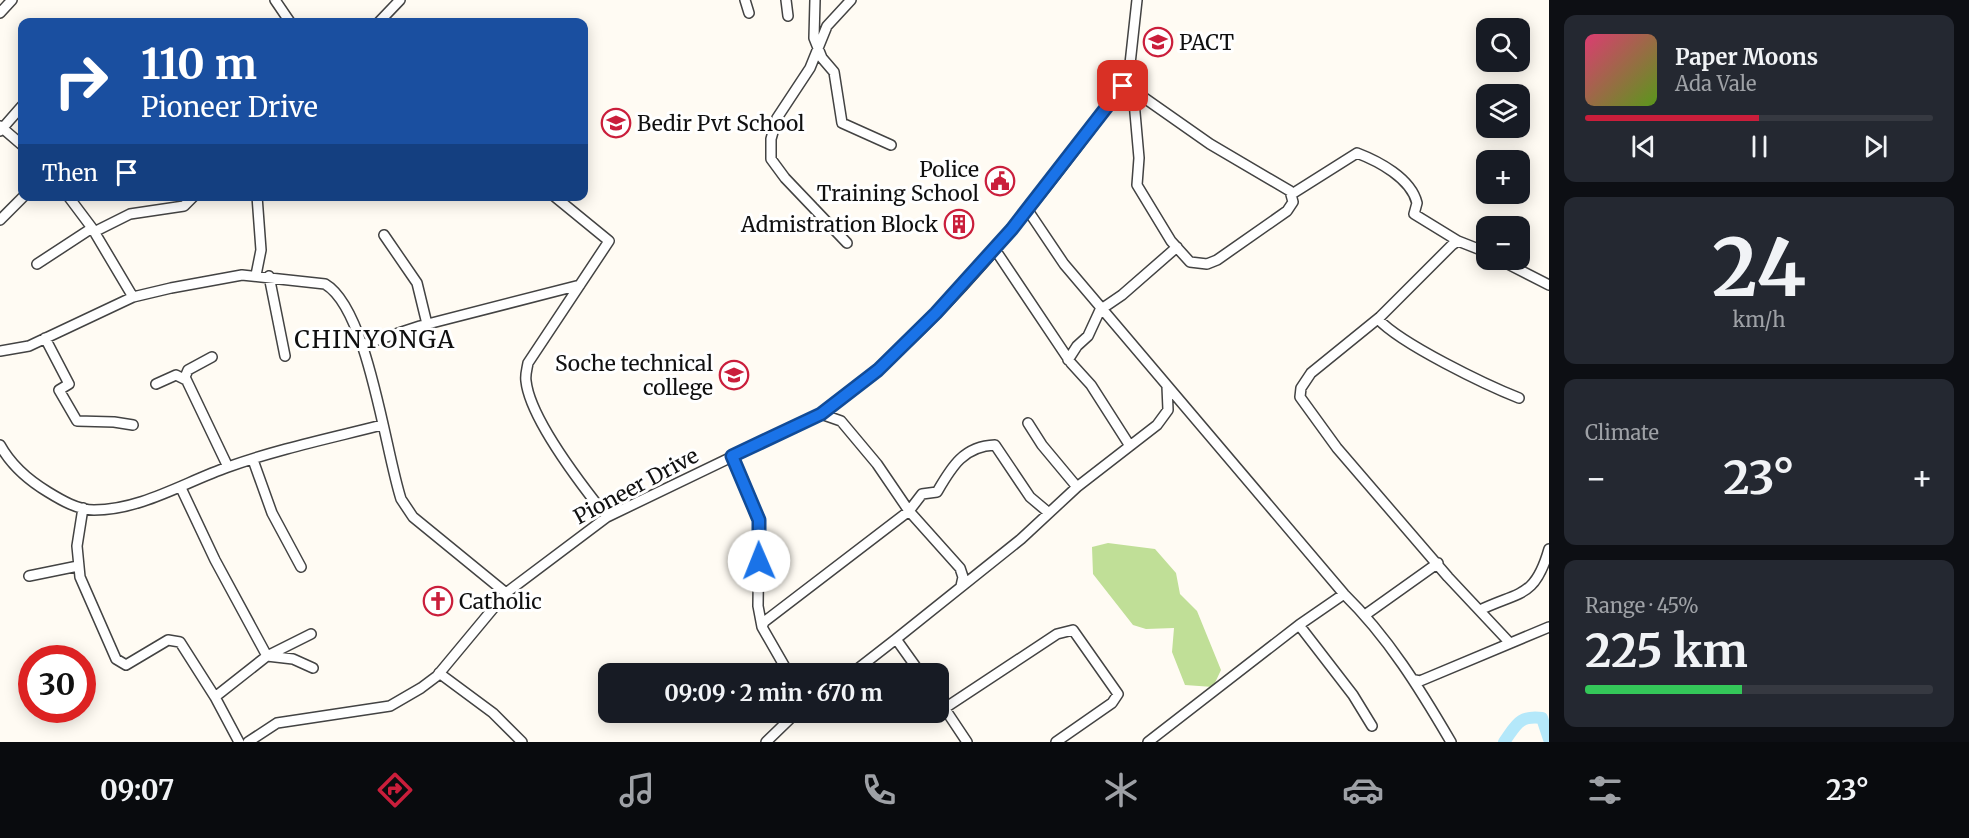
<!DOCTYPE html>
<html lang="en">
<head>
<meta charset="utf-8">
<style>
	body { margin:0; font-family:Merriweather,serif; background:#242831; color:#f1f3f6; height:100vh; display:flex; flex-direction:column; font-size:22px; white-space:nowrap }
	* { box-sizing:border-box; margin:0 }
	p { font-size:20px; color:#9ea1a6 }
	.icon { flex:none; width:33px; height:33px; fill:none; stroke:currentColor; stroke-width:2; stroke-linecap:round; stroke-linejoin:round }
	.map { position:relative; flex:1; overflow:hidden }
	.panel { display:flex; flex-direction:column; gap:15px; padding:15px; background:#0d0f14; width:420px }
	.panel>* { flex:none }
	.guide { position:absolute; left:18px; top:18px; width:570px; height:183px; border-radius:12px; box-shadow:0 3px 15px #0003; background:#1a4fa0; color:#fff; overflow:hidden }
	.fabs { position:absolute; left:1476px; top:18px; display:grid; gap:12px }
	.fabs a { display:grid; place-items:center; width:54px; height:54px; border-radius:12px; background:#171b24; box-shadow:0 3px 15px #0003; font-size:30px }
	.speed { position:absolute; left:18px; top:645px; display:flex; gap:12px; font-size:30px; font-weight:700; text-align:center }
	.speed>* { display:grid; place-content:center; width:78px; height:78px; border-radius:50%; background:#171b24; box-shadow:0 3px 15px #0003; line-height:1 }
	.speed .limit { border:9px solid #d22; background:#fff; color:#111 }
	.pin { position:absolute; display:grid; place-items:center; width:51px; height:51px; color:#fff; margin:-26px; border-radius:12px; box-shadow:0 3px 9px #0006 }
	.me { position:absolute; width:66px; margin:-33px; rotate:359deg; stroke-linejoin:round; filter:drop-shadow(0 0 4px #0008) }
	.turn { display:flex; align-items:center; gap:21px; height:126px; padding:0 24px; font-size:27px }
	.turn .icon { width:78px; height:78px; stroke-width:2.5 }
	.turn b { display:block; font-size:42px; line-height:51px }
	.then { display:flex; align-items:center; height:57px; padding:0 24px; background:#0003; gap:12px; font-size:22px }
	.big { font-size:45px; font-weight:700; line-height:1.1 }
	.panel .widget { flex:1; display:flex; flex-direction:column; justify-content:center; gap:9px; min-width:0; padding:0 21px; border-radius:12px; background:#242831 }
	.panel .dial { align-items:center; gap:0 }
	.dial b { font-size:78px; line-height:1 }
	.song { display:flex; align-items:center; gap:18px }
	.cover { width:72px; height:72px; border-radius:9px; background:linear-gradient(135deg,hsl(340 70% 55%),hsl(90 70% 35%)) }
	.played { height:6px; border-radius:3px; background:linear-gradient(90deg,#ca1e3b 50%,#363941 50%) }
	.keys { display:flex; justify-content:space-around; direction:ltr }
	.heat { display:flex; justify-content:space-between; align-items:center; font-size:33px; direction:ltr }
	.charge { height:9px; border-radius:4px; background:linear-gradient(90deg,#34c759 45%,#363941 0) }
	.trip { position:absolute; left:598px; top:663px; width:351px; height:60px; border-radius:12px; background:#171b24; box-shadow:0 3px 15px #0003; font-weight:700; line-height:60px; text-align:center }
	.menu { display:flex; height:96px; justify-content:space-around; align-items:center; background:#090b0e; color:#9ea1a6 }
	.menu .icon { width:42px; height:42px }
	.menu .current { color:#ca1e3b }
	.menu b { font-size:27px; color:#f1f3f6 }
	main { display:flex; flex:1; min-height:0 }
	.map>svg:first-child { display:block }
	.forest { fill:#c0df97 }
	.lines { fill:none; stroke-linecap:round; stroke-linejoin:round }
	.river { stroke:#b4e8fa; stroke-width:12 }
	.minor-casing { stroke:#434343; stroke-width:12 }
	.minor { stroke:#fff; stroke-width:9 }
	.route-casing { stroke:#114b97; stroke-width:15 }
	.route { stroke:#1a73e8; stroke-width:10 }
	.labels { text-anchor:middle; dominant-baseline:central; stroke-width:6; stroke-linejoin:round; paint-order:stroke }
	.poi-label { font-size:21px; fill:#101010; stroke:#fff; text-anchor:start }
	.street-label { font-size:21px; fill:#101010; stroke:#fff }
	.quarter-label { font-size:24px; letter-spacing:1.5px; fill:#101010; stroke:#fff }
</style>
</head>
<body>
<main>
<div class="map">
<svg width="1549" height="742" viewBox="0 0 1549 742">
	<rect width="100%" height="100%" fill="#fffbf3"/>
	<path class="forest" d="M1108,543L1155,549L1176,573L1180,594L1197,611L1221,670L1213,687L1185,685L1172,652L1174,628L1146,629L1133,625L1093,574L1092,547Z"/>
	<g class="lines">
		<path class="river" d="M1504,742C1516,726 1518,715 1542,718L1549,739"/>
		<g class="minor-casing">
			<path id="minor" d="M275,0L290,22
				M745,0L749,13
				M786,0L788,16
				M815,0L814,38L822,58L834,72L842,123L891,145
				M0,13L12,0
				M379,22L400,0
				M1123,86L1133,90L1210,144L1290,191L1293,202L1287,211L1217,260L1207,264L1190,262L1171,241L1137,185L1139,158L1133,90
				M0,126L22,145
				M0,131L22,106
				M1292,194L1357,153C1378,161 1411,178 1417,203L1414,214L1458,241
				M68,196L92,228L133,297
				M554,196L609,241L528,363C527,369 525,375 526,381C530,419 583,487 607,517
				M1027,209L1064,264L1344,594C1388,637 1420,689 1451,742
				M0,220L24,196
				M94,232L130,214L184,206L194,196
				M384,235L417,283L427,324
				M847,243L785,178L771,159V139L777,118L810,68L827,26L851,0
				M994,248L1071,363L1091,385L1130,446
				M1486,252L1458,241L1452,245L1380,317L1311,373L1301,388L1300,397L1337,448L1448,577L1509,642
				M1500,260L1549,285
				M37,264L92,228
				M256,275L261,250L257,196
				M269,276L285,356
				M1378,319C1401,344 1486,385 1519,398
				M45,338L69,384L59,390L77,421L114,422L133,425
				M362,345L420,326L580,285
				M0,351L29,346L133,297L171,288L242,275L325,284C368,309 385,450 401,499L413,517L506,593
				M212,357L188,370L185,377L228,467
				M1068,360L1077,346L1088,336L1100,310L1122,295L1177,247
				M156,384L176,375L186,380
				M821,414L841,421L877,464L909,511L960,568L963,577L961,586
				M1028,423L1042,445L1077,487
				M0,445C11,465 28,480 48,492C61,500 78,510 94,510C141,510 185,482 228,467C278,449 331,438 382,425
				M732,455L759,520L758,606L762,627
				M253,460L272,513L301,567
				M181,488L215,560L267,656
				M83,508L77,546L80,577L116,659L126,665L168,640L180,642L215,697L239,742
				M29,576L78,566
				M1480,610C1520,591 1535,598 1549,549
				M1365,615L1438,563
				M1299,625L1353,695L1372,726
				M267,656L293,659L313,668
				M439,673L493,713L522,742
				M789,674L762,627L764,622L909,511L922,494L937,492C951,468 963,446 995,445L1030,497L1049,513
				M851,674L896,639
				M921,674L896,639L1021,539L1077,487L1157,425L1168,410L1167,386
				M1415,680L1420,681L1549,627
				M215,697L267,656L311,634
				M939,700L967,742
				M945,708L1057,634L1073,630L1118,694L1112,703L1056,742
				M248,742L277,723L390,706L421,688L437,676L506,593L607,517L821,414C939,331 1038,201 1123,86L1130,64L1137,0
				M766,742L797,712
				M1148,742L1299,625L1344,594"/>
		</g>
		<use href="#minor" class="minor"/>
	</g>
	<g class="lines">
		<g class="route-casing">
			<path id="route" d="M759,561V520L732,456L821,414L878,370L936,313L1012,229L1123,86"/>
		</g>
		<use href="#route" class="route"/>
	</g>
	<defs>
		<g id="school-ring" transform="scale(1.5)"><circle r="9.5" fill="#fff" stroke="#ca1e3b" stroke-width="1.5"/><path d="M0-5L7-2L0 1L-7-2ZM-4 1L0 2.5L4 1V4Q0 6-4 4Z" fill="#ca1e3b"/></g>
		<g id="civic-ring" transform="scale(1.5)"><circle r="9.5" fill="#fff" stroke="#ca1e3b" stroke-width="1.5"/><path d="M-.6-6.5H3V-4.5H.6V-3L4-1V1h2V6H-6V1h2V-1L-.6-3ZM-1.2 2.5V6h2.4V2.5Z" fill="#ca1e3b"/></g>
		<g id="building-ring" transform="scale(1.5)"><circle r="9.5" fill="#fff" stroke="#ca1e3b" stroke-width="1.5"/><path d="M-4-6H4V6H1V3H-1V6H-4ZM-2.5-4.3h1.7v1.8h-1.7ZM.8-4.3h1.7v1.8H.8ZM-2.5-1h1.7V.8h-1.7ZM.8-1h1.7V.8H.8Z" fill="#ca1e3b"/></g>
		<g id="university-ring" transform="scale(1.5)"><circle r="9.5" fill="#fff" stroke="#ca1e3b" stroke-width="1.5"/><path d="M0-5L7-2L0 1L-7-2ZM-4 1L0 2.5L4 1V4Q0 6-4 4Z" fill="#ca1e3b"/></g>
		<g id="church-ring" transform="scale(1.5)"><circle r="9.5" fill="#fff" stroke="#ca1e3b" stroke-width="1.5"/><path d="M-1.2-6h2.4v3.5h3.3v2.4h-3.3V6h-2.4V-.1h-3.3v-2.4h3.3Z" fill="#ca1e3b"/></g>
	</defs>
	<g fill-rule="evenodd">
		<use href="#school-ring" x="1158" y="42"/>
		<use href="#school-ring" x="616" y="123"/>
		<use href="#civic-ring" x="1000" y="181"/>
		<use href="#building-ring" x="959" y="224"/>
		<use href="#university-ring" x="734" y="375"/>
		<use href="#church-ring" x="438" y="601"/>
	</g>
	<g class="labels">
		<g class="poi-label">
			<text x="1179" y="42">PACT</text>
			<text x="637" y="123">Bedir Pvt School</text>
			<text x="979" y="169" text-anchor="end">Police<tspan x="979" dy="24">Training School</tspan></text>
			<text x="938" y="224" text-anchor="end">Admistration Block</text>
			<text x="713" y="363" text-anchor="end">Soche technical<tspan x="713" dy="24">college</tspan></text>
			<text x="459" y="601">Catholic</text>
		</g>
		<g class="street-label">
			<text transform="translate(636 486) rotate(-28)">Pioneer Drive</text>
		</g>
		<g class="quarter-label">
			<text x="375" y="339">CHINYONGA</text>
		</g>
	</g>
</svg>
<div class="fabs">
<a><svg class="icon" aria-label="search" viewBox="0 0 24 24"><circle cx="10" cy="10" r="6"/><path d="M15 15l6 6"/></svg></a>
<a><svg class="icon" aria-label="layers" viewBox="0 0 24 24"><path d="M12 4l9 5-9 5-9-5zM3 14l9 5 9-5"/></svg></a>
<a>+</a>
<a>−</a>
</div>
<div class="speed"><div class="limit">30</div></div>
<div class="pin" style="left:1123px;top:86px;background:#d93025"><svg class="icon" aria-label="arrive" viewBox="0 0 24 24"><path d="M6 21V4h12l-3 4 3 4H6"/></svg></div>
<svg class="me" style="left:759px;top:561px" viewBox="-20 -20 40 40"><circle r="19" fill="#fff"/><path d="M0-13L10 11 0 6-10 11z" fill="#1a73e8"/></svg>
<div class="trip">09:09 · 2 min · 670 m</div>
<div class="guide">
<div class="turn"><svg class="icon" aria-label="right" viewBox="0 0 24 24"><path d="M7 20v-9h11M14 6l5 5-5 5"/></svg><div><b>110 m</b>Pioneer Drive</div></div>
<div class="then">Then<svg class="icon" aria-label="arrive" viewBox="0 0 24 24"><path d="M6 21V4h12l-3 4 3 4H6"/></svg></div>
</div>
</div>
<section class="panel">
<div class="widget">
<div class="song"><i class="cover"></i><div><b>Paper Moons</b><p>Ada Vale</p></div></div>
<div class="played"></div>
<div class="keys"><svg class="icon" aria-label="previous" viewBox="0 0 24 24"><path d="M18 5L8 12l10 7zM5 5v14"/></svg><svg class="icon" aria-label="pause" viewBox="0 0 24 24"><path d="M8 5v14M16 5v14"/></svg><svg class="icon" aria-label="next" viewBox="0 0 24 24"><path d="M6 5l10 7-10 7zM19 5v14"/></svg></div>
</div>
<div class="widget dial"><b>24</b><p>km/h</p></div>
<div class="widget"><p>Climate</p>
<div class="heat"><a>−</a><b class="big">23°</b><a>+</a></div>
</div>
<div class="widget"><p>Range · 45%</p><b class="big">225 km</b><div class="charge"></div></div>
</section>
</main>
<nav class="menu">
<b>09:07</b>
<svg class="icon current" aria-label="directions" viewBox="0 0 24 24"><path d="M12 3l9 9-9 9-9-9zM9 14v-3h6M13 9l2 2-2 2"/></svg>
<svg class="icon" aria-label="music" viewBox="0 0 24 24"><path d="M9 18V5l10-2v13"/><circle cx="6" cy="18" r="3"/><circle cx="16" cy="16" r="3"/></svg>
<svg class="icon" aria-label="phone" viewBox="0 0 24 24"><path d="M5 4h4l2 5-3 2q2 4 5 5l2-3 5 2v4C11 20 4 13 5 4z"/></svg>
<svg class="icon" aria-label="climate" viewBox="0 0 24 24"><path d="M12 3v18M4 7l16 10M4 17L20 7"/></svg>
<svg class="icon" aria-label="car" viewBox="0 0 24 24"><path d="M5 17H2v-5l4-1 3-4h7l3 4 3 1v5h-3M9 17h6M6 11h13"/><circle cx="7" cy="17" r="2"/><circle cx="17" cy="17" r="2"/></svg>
<svg class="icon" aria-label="filters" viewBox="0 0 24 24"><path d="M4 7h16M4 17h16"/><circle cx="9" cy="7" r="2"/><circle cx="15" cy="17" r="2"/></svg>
<b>23°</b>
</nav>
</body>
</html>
